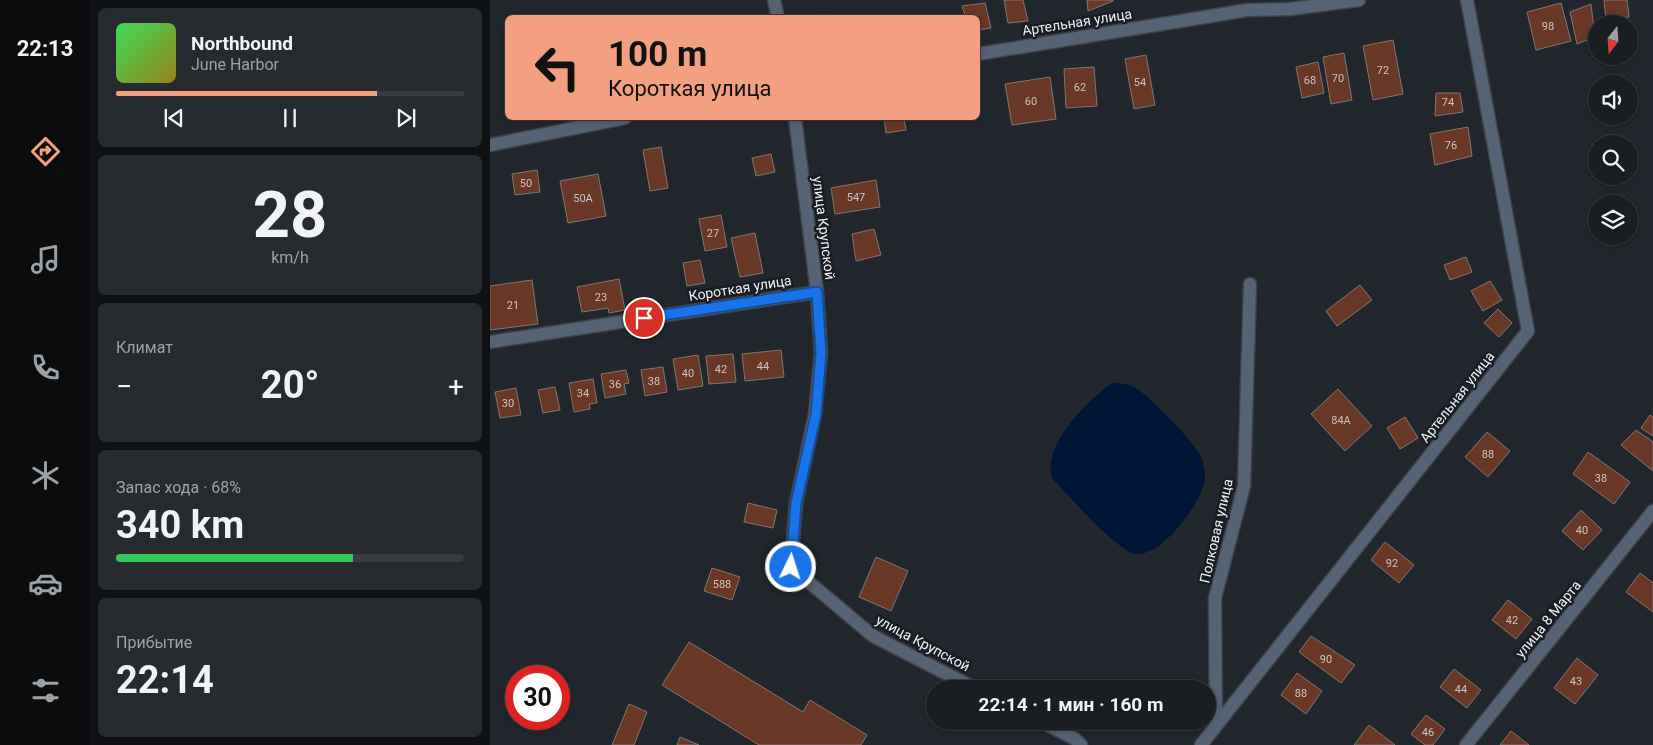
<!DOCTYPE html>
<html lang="ru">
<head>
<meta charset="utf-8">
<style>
	body { margin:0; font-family:Roboto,sans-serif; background:#272a2f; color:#f1f3f6; height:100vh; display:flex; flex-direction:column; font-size:19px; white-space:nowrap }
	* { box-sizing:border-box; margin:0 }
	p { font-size:16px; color:#9fa2a5 }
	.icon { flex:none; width:28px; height:28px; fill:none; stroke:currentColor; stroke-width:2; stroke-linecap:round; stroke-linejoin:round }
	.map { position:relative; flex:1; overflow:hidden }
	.panel { display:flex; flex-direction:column; gap:8px; padding:8px; background:#0e1013; width:400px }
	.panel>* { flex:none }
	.guide { position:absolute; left:15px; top:15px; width:475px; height:105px; border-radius:8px; box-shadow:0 2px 8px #0003,0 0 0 1px #383b40; background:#f3a082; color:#111; overflow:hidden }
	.needle { width:32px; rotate:197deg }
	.controls { position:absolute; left:1098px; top:15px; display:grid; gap:10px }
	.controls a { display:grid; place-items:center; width:50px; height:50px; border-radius:50%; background:#1a1d22; box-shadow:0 2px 8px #0003,0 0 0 1px #383b40; font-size:25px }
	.speed { position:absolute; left:15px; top:665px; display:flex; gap:10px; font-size:25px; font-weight:700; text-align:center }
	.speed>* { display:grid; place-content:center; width:65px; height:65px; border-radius:50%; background:#1a1d22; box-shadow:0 2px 8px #0003,0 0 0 1px #383b40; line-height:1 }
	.speed .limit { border:8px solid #d22; background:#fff; color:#111 }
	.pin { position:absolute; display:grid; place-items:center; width:42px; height:42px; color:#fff; margin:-21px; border:2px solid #fff; border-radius:50%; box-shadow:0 1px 5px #0007 }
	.me { position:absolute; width:55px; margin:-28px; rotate:4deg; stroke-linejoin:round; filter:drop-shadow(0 0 4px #0008) }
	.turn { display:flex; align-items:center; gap:18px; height:105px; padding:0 20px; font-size:22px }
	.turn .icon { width:65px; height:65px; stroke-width:2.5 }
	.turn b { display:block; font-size:35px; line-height:42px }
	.big { font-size:38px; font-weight:700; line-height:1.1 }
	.panel .card { flex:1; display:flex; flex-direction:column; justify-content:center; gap:8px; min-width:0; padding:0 18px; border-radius:8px; background:#272a2f }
	.panel .dial { align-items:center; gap:0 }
	.dial b { font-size:65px; line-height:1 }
	.song { display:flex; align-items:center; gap:15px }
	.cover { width:60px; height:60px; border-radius:8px; background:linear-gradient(135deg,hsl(130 70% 55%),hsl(50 70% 35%)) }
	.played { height:5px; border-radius:2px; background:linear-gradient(90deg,#f3a082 75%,#383b40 75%) }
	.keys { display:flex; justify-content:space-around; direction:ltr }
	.heat { display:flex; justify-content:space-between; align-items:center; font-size:28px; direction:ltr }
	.charge { height:8px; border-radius:4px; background:linear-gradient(90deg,#34c759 68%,#383b40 0) }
	.trip { position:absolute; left:436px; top:680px; width:290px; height:50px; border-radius:25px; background:#1a1d22; box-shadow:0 2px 8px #0003,0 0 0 1px #383b40; font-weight:700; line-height:50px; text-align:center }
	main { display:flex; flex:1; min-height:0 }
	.dock { display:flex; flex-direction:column; width:90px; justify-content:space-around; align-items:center; background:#0a0c0e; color:#9fa2a5 }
	.dock .icon { width:35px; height:35px }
	.dock .on { color:#f3a082 }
	.dock b { font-size:22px; color:#f1f3f6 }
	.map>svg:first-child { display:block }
	.water { fill:#001436 }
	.building { fill:#683726; stroke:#807672 }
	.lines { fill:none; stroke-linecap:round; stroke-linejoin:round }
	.minor-casing { stroke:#3f4349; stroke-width:15 }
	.minor { stroke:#566375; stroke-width:12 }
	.route-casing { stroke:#114b97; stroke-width:12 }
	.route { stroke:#1a73e8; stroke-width:9 }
	.labels { text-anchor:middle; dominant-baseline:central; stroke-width:5; stroke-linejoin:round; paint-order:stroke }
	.number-label { font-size:11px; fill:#cdc3c3 }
	.street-label { font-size:14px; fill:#eff2f7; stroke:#181d23 }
</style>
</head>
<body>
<main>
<nav class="dock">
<b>22:13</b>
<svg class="icon on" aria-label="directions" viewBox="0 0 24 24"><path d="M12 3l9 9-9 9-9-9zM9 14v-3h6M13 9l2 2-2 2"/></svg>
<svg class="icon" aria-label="music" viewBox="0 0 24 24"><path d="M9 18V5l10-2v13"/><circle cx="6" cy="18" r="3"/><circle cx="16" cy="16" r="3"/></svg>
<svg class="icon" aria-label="phone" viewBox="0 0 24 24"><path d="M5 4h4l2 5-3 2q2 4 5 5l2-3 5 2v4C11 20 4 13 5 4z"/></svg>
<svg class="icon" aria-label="climate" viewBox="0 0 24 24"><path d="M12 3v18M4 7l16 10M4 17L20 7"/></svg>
<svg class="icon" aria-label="car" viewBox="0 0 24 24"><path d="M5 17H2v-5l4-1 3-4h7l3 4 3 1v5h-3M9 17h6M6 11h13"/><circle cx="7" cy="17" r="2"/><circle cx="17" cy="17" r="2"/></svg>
<svg class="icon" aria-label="filters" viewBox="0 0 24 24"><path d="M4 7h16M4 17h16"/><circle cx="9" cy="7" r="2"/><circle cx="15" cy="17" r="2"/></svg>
</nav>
<section class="panel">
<div class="card">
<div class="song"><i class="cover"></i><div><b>Northbound</b><p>June Harbor</p></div></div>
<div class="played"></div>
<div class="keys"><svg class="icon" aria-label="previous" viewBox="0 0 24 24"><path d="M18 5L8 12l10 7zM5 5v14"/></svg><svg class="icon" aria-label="pause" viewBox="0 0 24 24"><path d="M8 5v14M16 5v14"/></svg><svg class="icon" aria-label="next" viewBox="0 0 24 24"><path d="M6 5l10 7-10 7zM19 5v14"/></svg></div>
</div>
<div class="card dial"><b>28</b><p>km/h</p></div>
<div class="card"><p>Климат</p>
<div class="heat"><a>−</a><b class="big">20°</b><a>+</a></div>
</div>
<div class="card"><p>Запас хода · 68%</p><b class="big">340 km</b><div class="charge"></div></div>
<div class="card"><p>Прибытие</p><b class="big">22:14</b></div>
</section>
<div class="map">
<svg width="1163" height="745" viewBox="0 0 1163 745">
	<rect width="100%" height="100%" fill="#22272d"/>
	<path class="water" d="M622,383C630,383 637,384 644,387C659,395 699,437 708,452C713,459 715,468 715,477C715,500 668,563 642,553C622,545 579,496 562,478C552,445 597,401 622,383Z"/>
	<path class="building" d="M514,0H533L538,21L518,23Z
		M597,0H623V1L598,11Z
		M1114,0H1137L1139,17L1116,20Z
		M495,3L501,28L488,30V18H476L472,6Z
		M1071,3L1081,41L1046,50L1037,12Z
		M1101,4L1105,37L1087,44L1080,12Z
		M335,14L336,18H311V17Z
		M903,40L913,94L883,100L873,46Z
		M854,53L862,100L841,104L833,57Z
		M656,55L665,105L644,109L635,59Z
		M828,62L834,93L812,98L806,67Z
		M604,67L607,106L576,108L574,69Z
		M560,77L566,119L522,125L515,84Z
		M16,90H18L17,115Z
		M946,93H970L973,112L945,116Z
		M394,118H414L416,130L396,133Z
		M978,127L982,156L945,165L940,134Z
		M171,147L178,188L160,191L153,150Z
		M281,154L285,172L266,176L262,158Z
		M47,170L50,192L25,195L22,174Z
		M108,174L116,216L78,223L70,181Z
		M386,180L390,207L345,214L341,188Z
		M231,215L237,247L215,251L209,219Z
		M384,229L391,255L366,261L362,234Z
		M265,233L273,273L250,277L241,238Z
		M976,257L982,272L960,280L954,265Z
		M210,260L215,283L197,286L193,263Z
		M129,279L135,310L119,313L118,308L92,312L87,287Z
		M42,280L48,324L0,330V286Z
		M1000,281L1012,300L993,311L981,291Z
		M870,285L882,300L847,326L836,311Z
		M1008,309L1022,323L1009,337L994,323Z
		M291,350L294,377L255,381L252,354Z
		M243,354L246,382L219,384L216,356Z
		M208,355L213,386L188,390L183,359Z
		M173,367L177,392L155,396L151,370Z
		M136,370L139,383L134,384L136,394L115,398L111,374Z
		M103,379L107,403L99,404L100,409L84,412L79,383Z
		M65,387L70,410L53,413L48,390Z
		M26,388L31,415L10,418L5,392Z
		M848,389L882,426L855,451L821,414Z
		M1160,415L1163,417V436L1151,428Z
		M915,417L928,438L910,449L897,428Z
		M1146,430L1163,442V471L1131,445Z
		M997,432L1020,451L998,477L975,457Z
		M1098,452L1140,482L1124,504L1083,474Z
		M258,503L287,510L283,528L254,522Z
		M1091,510L1112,530L1093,550L1072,531Z
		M895,542L924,565L909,583L881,560Z
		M386,557L418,571L401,611L369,597Z
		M222,568L250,577L242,600L214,591Z
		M1150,573L1163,583V612L1136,592Z
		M1018,600L1042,619L1026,639L1002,620Z
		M821,636L865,665L851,683L809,652Z
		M199,642L313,712L320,700L377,735L371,745H269L172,685Z
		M1087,658L1108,675L1085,704L1064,688Z
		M964,669L991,690L977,708L950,687Z
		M807,673L832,691L816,714L791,695Z
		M139,704L157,712L144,745H122Z
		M936,715L955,729L943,745H935L921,734Z
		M879,725L905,745H864Z
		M1021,731L1039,745H1010Z
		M190,737L209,745H187Z"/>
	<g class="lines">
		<g class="minor-casing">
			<path id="minor" d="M284,0L288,18
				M488,54L758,10L800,9L869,0
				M305,118L327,292L331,353L325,414L306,503L301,567L383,636L486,689
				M0,145L135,118
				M0,342L327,292
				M550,721L585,739L591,745
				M726,726L725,598L754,486L760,284
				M711,745L1038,331L977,0
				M976,745L1163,511"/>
		</g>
		<use href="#minor" class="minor"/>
	</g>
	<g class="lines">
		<g class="route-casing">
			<path id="route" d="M154,318L327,292L331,353L326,414L306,503L301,567"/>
		</g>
		<use href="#route" class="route"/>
	</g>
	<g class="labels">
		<g class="number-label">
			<text x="1058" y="26">98</text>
			<text x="893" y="70">72</text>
			<text x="848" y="78">70</text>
			<text x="820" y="80">68</text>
			<text x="650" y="82">54</text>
			<text x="590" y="87">62</text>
			<text x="541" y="101">60</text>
			<text x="958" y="102">74</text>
			<text x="961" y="145">76</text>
			<text x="36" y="183">50</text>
			<text x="366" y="197">547</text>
			<text x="93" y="198">50А</text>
			<text x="223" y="233">27</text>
			<text x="111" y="297">23</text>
			<text x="23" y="305">21</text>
			<text x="273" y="366">44</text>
			<text x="231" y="369">42</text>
			<text x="198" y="373">40</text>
			<text x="164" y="381">38</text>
			<text x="125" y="384">36</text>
			<text x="93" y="393">34</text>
			<text x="18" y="403">30</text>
			<text x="851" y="420">84А</text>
			<text x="998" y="454">88</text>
			<text x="1111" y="478">38</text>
			<text x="1092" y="530">40</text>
			<text x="902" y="563">92</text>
			<text x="232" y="584">588</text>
			<text x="1022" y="620">42</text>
			<text x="836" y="659">90</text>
			<text x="1086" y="681">43</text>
			<text x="971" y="689">44</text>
			<text x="811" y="693">88</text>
			<text x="938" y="732">46</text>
		</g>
		<g class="street-label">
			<text transform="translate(587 22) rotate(-9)">Артельная улица</text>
			<text transform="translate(334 228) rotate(83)">улица Крупской</text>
			<text transform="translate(250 288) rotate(-9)">Короткая улица</text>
			<text transform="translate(967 397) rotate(-52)">Артельная улица</text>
			<text transform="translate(726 531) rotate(-77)">Полковая улица</text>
			<text transform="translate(1058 619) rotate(-51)">улица 8 Марта</text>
			<text transform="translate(433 643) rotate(28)">улица Крупской</text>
		</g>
	</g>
</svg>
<div class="controls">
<a><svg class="needle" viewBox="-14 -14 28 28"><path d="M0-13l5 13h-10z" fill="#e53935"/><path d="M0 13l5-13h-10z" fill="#9fa2a5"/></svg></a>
<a><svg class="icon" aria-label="sound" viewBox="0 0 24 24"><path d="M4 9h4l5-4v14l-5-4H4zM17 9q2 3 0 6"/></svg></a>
<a><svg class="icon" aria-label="search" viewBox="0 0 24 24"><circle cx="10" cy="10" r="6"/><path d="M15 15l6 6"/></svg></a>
<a><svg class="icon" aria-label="layers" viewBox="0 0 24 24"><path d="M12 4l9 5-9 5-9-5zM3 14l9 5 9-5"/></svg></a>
</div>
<div class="speed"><div class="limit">30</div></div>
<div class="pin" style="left:154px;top:318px;background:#d93025"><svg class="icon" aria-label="arrive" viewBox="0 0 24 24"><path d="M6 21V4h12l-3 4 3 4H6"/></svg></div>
<svg class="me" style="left:301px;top:567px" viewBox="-20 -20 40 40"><circle r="17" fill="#1a73e8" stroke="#fff" stroke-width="3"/><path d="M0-11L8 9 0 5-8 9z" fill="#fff"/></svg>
<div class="trip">22:14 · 1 мин · 160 m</div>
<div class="guide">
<div class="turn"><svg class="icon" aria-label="left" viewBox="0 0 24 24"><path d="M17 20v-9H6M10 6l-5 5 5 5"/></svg><div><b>100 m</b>Короткая улица</div></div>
</div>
</div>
</main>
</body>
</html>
